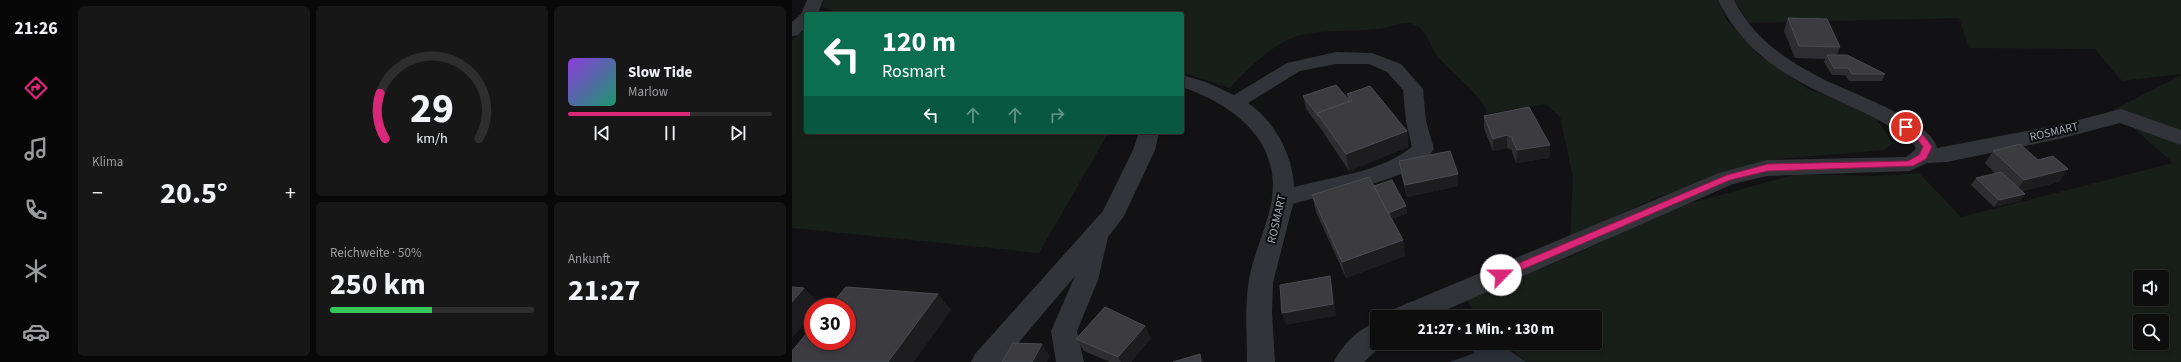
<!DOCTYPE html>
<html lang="de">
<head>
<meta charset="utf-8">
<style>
	body { margin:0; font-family:"Source Sans 3",sans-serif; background:#171718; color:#f1f3f6; height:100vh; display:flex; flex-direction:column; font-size:15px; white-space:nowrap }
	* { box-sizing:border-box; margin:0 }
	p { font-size:13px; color:#9b9c9e }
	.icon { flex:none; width:22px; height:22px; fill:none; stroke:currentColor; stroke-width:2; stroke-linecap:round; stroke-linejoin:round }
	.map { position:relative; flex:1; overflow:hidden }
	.side { display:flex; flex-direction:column; gap:6px; padding:6px; background:#080808; width:720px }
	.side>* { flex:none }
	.top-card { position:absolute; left:12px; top:12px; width:380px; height:122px; border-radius:4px; box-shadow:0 2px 6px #0003,0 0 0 1px #2e2e2f; background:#0b6e4f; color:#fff; overflow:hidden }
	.fabs { position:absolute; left:1341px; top:270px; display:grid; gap:8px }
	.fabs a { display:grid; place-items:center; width:36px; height:36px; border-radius:4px; background:#0e0e0f; box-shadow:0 2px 6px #0003,0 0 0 1px #2e2e2f; font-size:20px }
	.speed { position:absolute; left:12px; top:298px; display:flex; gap:8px; font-size:20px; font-weight:700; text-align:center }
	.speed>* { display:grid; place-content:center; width:52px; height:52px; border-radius:50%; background:#0e0e0f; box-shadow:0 2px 6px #0003,0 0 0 1px #2e2e2f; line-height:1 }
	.speed .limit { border:6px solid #d22; background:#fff; color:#111 }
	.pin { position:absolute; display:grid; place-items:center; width:34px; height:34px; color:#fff; margin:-17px; border:2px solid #fff; border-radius:50%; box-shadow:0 1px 4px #0007 }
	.me { position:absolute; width:44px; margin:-22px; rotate:67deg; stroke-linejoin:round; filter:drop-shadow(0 0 3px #0008) }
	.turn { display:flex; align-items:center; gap:14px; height:84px; padding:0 12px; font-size:18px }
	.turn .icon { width:52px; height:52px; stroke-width:2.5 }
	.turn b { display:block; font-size:28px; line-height:34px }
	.lanes { display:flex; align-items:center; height:38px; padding:0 12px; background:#0003; justify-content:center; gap:20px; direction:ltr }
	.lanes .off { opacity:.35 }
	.big { font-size:30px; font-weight:700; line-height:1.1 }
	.side .card { flex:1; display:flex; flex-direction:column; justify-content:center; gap:6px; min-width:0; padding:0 14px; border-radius:6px; background:#171718 }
	.side .dial { align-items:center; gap:0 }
	.dial svg { height:104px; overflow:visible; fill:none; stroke:#2e2e2f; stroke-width:7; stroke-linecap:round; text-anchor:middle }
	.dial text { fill:#f1f3f6; stroke:none }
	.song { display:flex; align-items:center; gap:12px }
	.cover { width:48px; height:48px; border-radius:6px; background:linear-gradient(135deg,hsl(270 70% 55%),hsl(160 70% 35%)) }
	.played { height:4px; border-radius:2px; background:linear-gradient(90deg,#db2777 60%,#2e2e2f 60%) }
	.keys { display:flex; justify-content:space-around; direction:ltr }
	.heat { display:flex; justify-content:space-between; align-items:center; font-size:22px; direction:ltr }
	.charge { height:6px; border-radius:3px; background:linear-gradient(90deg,#34c759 50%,#2e2e2f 0) }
	.side .tiles { flex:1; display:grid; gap:6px; grid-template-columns:repeat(3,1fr) }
	.card:first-child { grid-row:span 2 }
	.trip { position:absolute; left:578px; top:310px; width:232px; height:40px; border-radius:4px; background:#0e0e0f; box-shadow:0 2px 6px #0003,0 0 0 1px #2e2e2f; font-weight:700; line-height:40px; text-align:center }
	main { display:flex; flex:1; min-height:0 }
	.tab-bar { display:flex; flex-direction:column; width:72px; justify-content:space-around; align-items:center; background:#060606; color:#9b9c9e }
	.tab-bar .icon { width:28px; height:28px }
	.tab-bar .active { color:#db2777 }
	.tab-bar b { font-size:18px; color:#f1f3f6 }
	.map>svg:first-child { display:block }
	.green { fill:#181e19; fill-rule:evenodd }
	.water { fill:#293037 }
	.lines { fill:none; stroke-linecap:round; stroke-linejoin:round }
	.stream { stroke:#293037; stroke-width:9 }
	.minor { fill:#333439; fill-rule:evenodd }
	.wall { fill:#2e2e32 }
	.shaded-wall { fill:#1d1d20 }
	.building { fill:#3b3b40; stroke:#4b4c52 }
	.route { fill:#db2777; stroke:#8e194d }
	.labels { text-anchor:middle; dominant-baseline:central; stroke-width:4; stroke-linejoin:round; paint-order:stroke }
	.street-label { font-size:12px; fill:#a4a8b4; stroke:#0d0d0f }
</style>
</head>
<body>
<main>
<nav class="tab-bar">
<b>21:26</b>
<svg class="icon active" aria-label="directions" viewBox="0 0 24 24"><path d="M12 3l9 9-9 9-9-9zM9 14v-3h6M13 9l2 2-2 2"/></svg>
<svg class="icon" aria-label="music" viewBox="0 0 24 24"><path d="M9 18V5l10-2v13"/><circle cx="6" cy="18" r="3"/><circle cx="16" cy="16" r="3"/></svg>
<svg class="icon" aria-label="phone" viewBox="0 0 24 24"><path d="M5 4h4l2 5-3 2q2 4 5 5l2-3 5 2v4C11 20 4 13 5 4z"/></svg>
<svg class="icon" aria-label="climate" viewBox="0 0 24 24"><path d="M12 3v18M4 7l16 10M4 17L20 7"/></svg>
<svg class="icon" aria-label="car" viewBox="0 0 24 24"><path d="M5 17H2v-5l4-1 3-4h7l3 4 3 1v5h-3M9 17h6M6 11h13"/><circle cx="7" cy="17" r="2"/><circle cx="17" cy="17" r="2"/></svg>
</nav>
<section class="side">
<div class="tiles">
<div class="card"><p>Klima</p>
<div class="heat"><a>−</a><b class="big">20.5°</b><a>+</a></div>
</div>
<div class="card dial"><svg viewBox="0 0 100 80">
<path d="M14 69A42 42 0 1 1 86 69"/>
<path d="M14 69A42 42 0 0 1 10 34" stroke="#db2777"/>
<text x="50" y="56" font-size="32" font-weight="700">29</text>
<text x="50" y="72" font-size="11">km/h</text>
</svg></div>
<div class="card">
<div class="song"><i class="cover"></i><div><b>Slow Tide</b><p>Marlow</p></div></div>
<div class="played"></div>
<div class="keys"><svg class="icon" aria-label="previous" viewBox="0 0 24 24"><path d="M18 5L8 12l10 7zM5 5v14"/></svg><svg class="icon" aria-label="pause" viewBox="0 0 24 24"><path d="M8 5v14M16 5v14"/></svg><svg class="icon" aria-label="next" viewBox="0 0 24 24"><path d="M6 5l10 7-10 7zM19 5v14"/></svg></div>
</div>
<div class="card"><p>Reichweite · 50%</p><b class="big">250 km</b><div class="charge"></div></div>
<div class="card"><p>Ankunft</p><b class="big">21:27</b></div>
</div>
</section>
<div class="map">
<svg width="1389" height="362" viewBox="0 0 1389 362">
	<rect width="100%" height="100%" fill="#121214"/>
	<path class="green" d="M32,0H926L935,20L967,55L1016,89L1060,105L1085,119L1100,143L1092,150L986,159L863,198L778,237L781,177L768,117L754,104L694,114L695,110C682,89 662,75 646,57C639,49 636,35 628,28C616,17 598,28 584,29C558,32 528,29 502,37C480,45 453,71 438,88L390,72V14H49L30,7Z
		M942,0H1389V74L1330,81L1303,49L1177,48L1167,18L957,23Z
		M14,28V132H317L247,253L0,228V40Z
		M1389,75V362H734L713,343H803V317H687L675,301L666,303L784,254L882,208L1004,174L1083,176L1127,173L1169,217L1381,163L1321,110ZM1348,277H1370V299H1348ZM1348,321H1370V343H1348Z"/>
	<path class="water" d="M709,344L734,362H657Z"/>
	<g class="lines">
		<path class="stream" d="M682,343L687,352"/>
		<path class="minor" d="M15,0H31L26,14H14V27L6,35L0,36V22L9,14Z
			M926,0H942C955,25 972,43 995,58C1008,67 1021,74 1035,81C1058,92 1141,122 1145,148L1271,124L1329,109L1389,130V145L1328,123L1271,138L1155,162L1135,163L1118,171L975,176L941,184L638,317H598L602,309L927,173L975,160L1114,157L1122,151L1124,148L1121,144C1099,124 1073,113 1047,101C995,78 952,53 926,0Z
			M544,52L580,53L609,64L631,89L634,121L642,149C621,183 538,192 501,204L481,283L480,312L483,362H455C455,333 452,303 458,274C464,248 476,224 480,198C488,138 439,104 390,87V75L414,82L442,95L495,63ZM544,64H577L595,72L611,90L614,121L620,147C586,173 543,176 502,187C501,156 483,121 456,103L508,71Z
			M347,132H367L363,150L332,216L316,237L306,280L285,331L292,362H264L259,331L283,276L210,362H179L183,354L311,211L341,150Z
			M585,322V343H592L572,362H542C550,345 567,328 585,322Z"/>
	</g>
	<path class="wall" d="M996,18L1048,47L1045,55L1093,74L1090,81H1057L1053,75H1040L1032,62L1033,59L1003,58L992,31Z
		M555,94L615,131L616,147L557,171L529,129L514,109L511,96L556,99Z
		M692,116L758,145L757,158L724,163L720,152V150L715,148L701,151L692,129Z
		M1201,151L1267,182L1230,191L1233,194L1228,201L1202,207L1179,185L1184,178L1204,174L1193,163Z
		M607,161L666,174V186L615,197L609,174Z
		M582,186L614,206L615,213L600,219L611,240L613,256L554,278L524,212L520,195Z
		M359,338L339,362H318L292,351L284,339Z"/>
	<path class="shaded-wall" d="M615,131L616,147L557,171L554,154Z
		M715,135V148L701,151V139Z
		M758,145L757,158L724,163L725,150Z
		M1276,169L1267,182L1223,192L1232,180Z
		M666,174V186L615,197L613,185Z
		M1233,194L1228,201L1202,207L1207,200Z
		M614,206L615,213L594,221L593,214Z
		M611,240L613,256L554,278L550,262Z
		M538,276L541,289L544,316L494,325L490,313Z
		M12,288L29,304L26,307H21V313L0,338V302Z
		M146,294L159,310L122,362H96Z
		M353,326L359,338L339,362H329L326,357Z
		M250,344L258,356L255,362H240Z
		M408,354L412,362H409Z"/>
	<path class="building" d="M996,18L1035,19L1048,47L1007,46Z
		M1035,55H1055L1093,74H1060L1056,68H1042Z
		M544,85L558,101L525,113L526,116L511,96Z
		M578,86L615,131L554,154L525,113L560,101L555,94Z
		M737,107L758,145L725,150L720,139L721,138L715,135L701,139L692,116Z
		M1228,144L1246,160L1261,156L1276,169L1232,180L1201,151Z
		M658,151L666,174L613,185L607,161Z
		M1209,172L1233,194L1207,200L1184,178Z
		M577,177L611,240L550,262L520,195Z
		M600,180L614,206L596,213L582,186Z
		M538,276L541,304L490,313L488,285Z
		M0,287L12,288L0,302Z
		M54,287L146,294L96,362H0V351L21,326V341H55V307H37Z
		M313,307L353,326L326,357L284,339Z
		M221,343L250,344L240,362H210Z
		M408,354L409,362H381Z"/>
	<path class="route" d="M1111,125C1123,123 1134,138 1140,147L1134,159L1121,166L976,171L938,180L713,277H706L704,275L706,272L935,175L976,164L1116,161L1127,155L1131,147L1123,136L1111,129Z"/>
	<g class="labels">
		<g class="street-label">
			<text transform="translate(1262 132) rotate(-13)">ROSMART</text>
			<text transform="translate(485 219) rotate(-77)">ROSMART</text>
		</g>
	</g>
</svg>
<div class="fabs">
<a><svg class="icon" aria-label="sound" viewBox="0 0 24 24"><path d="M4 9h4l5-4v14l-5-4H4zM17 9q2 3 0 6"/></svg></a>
<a><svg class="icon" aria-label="search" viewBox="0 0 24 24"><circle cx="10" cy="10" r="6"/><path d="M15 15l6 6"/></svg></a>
</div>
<div class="speed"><div class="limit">30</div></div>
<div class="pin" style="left:1114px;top:127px;background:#d93025"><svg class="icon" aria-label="arrive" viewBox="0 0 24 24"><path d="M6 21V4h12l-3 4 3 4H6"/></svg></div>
<svg class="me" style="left:709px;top:275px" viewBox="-20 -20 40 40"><circle r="19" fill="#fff"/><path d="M0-13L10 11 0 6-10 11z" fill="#db2777"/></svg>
<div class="trip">21:27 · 1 Min. · 130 m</div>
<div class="top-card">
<div class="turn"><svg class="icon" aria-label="left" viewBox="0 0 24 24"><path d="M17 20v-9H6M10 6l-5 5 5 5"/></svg><div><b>120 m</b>Rosmart</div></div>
<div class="lanes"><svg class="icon" aria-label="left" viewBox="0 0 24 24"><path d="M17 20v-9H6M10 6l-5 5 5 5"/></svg><svg class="icon off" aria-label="ahead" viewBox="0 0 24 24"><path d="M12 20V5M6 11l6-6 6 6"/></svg><svg class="icon off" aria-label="ahead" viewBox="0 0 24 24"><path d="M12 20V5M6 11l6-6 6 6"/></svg><svg class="icon off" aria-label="right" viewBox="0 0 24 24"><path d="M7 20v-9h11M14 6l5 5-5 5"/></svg></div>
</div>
</div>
</main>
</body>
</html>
